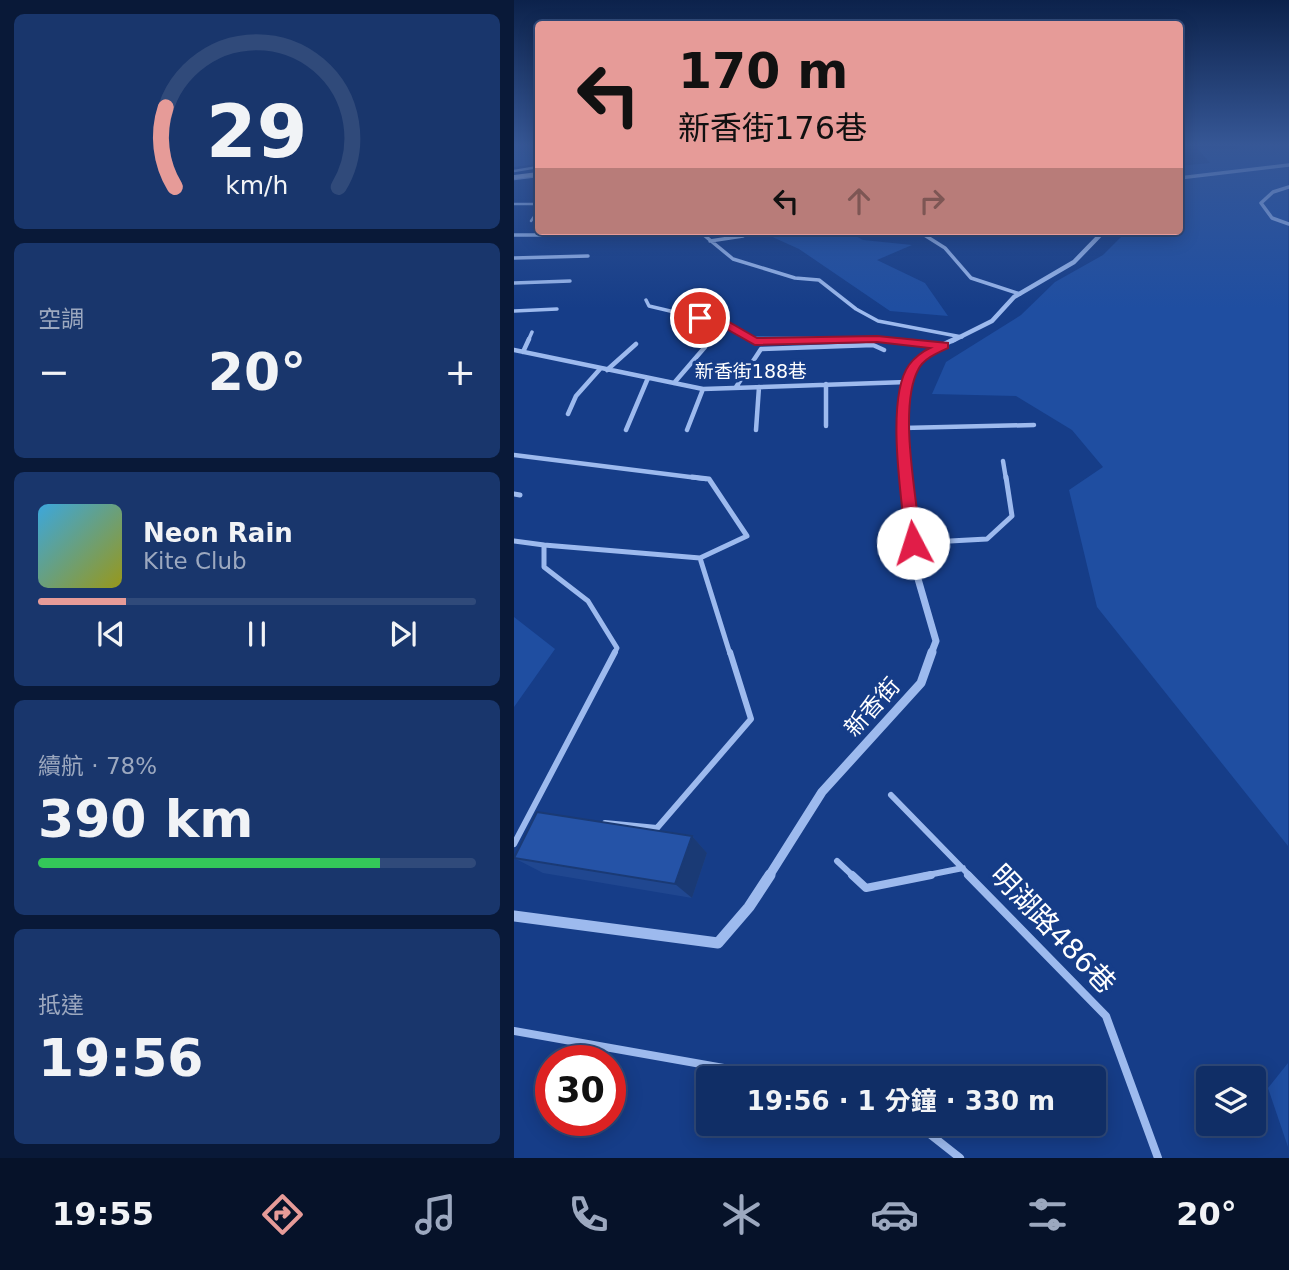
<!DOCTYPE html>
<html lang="zh-TW">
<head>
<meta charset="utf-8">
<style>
	body { margin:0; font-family:"DejaVu Sans","Noto Sans TC",sans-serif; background:#19366c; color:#f1f3f6; height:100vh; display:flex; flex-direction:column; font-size:26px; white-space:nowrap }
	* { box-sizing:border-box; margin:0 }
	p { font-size:23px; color:#9ca8bf }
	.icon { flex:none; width:38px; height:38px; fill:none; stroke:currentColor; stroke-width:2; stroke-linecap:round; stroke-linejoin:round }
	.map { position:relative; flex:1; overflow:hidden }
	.drawer { display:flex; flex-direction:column; gap:14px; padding:14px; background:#091938; width:514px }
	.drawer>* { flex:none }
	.guide { position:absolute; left:21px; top:21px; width:648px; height:214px; border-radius:7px; box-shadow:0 4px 18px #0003,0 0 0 2px #304a7a; background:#e69b98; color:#111; overflow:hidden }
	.tools { position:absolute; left:682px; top:1066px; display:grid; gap:14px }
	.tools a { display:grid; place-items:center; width:70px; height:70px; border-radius:7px; background:#102e66; box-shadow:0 4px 18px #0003,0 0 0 2px #304a7a; font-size:35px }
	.speed { position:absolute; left:21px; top:1045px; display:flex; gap:14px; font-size:35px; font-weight:700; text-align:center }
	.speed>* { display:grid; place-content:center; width:91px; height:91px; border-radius:50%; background:#102e66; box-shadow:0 4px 18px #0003,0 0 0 2px #304a7a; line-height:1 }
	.speed .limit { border:10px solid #d22; background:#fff; color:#111 }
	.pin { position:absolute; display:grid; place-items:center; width:60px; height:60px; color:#fff; margin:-30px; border:4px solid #fff; border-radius:50%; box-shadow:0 2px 7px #0007 }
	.me { position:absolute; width:77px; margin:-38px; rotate:355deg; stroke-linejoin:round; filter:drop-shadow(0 0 5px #0008) }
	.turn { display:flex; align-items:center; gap:24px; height:147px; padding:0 28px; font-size:32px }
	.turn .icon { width:91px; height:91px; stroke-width:2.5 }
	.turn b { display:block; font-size:49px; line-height:60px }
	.lanes { display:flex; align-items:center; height:66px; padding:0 28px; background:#0003; justify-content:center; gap:35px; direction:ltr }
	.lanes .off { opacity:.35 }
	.big { font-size:52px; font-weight:700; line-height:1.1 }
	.drawer .widget { flex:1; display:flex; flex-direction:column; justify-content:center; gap:10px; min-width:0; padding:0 24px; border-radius:10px; background:#19366c }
	.drawer .dial { align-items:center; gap:0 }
	.dial svg { height:182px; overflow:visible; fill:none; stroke:#304a7a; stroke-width:7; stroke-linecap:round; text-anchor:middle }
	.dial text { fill:#f1f3f6; stroke:none }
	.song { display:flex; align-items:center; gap:21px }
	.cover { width:84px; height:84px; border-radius:10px; background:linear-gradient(135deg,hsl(200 70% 55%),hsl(60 70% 35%)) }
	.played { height:7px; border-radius:4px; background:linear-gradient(90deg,#e69b98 20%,#304a7a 20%) }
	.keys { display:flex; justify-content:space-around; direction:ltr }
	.heat { display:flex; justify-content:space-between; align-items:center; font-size:38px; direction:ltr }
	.charge { height:10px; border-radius:5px; background:linear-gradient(90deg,#34c759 78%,#304a7a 0) }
	.trip { position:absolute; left:182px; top:1066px; width:410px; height:70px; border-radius:7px; background:#102e66; box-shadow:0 4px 18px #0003,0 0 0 2px #304a7a; font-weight:700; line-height:70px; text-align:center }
	.menu { display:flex; height:112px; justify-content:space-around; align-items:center; background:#061229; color:#9ca8bf }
	.menu .icon { width:49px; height:49px }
	.menu .on { color:#e69b98 }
	.menu b { font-size:32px; color:#f1f3f6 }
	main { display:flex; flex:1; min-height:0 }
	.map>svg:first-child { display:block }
	.green { fill:#1f4ea1 }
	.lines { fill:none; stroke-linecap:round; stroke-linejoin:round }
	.lane-far5 { stroke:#9dbaee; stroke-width:2.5 }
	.lane-far4 { stroke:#9dbaee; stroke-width:3.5 }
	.lane-far3 { stroke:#9dbaee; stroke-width:4.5 }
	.lane-far2 { stroke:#9dbaee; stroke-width:5 }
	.lane-far1 { stroke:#9dbaee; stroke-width:6 }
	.lane { stroke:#9dbaee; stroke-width:8 }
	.street-far5 { stroke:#9dbaee; stroke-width:3.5 }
	.street-far4 { stroke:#9dbaee; stroke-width:4.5 }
	.street-far3 { stroke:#9dbaee; stroke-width:5 }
	.street-far2 { stroke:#9dbaee; stroke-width:7 }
	.street-far1 { stroke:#9dbaee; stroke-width:9 }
	.street { stroke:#9dbaee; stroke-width:11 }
	.secondary { fill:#cadbfa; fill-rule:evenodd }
	.wall { fill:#204790 }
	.shaded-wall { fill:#1a3a75 }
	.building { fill:#2553a7; stroke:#1a3a75; stroke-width:2 }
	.route { fill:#e11d48; stroke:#92132f; stroke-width:2 }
	.labels { text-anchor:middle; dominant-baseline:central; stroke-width:7; stroke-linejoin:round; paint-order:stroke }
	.far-street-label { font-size:19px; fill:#fff; stroke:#163d88 }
	.street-label { font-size:23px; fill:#fff; stroke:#163d88 }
	.near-street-label { font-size:28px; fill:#fff; stroke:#163d88 }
</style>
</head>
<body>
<main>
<section class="drawer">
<div class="widget dial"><svg viewBox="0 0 100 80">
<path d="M14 69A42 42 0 1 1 86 69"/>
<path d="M14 69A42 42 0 0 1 10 34" stroke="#e69b98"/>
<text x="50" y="56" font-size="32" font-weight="700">29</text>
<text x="50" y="72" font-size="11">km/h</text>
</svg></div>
<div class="widget"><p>空調</p>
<div class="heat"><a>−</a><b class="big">20°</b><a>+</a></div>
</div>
<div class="widget">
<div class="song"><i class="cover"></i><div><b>Neon Rain</b><p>Kite Club</p></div></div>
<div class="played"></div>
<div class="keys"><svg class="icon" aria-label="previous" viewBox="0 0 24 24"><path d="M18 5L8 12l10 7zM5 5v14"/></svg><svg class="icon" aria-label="pause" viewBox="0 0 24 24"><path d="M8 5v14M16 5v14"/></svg><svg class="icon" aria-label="next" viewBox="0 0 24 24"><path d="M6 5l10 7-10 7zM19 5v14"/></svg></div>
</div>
<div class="widget"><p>續航 · 78%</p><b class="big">390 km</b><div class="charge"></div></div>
<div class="widget"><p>抵達</p><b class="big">19:56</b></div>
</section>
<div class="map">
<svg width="775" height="1158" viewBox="0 0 775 1158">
	<rect width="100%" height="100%" fill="#163d88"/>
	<path class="green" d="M0,146H24V164L0,167Z
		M725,146H774V846L583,607L555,490L589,467L558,430L502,396L418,394L432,362L507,315L541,282L589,255L613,231H665V166L696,163L683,148L724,149Z
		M245,231H333L349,240L398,245L363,260L411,283L434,316L376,311L285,249Z
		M0,617L41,649L0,707Z
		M774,1063V1147L754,1088Z"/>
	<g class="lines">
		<path class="lane-far5" d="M0,171L24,167
			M0,179L24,176
			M0,204H24
			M17,221L24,211"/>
		<path class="lane-far4" d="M185,231L219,259L281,278L305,280L342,309L364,321L448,337
			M404,231L431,248L457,278L506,294
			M0,235H71
			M196,241L229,236
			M0,258L74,256
			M0,283L56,281
			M132,300L135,306L211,324L241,341
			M0,311L43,309
			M14,341L18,332
			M255,341H380"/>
		<path class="lane-far3" d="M238,339H362
			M363,339L430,346
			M0,350L189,389L393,382
			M9,352L15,339
			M93,370L122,344
			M160,383L191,347
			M312,384V426
			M222,387L247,349L359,345L370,350
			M54,414L62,396L86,369
			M389,428L520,425
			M112,430L134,378
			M173,430L189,389
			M242,430L245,387
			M0,455L192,479
			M489,461L492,479"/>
		<path class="lane-far2" d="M0,494L6,495
			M0,541L30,545V567L74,601L103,648L100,654
			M399,543L473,539L498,516L492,477
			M30,545L186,558L233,536L195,479L178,477
			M186,558L216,654"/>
		<path class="lane-far1" d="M377,795L456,876
			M91,823L143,828L237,719L216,652
			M0,844L101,652
			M323,861L339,876
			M409,876L449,868"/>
		<path class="lane" d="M338,875L352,888L417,875
			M454,875L592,1016L644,1158
			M0,1031L266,1078
			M403,1124L446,1158"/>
		<path class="street-far5" d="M665,178L775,165
			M775,187L759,192L747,203L758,218L775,224"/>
		<path class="street-far4" d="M438,341L478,321L500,297L560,262L590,231"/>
		<path class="street-far3" d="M394,479C391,447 380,393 400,366C410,353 427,346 441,339"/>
		<path class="street-far2" d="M393,477L402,572L422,641L417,654"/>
		<path class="street-far1" d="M255,876L308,792L407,683L418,652"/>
		<path class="street" d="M0,916L204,943L235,907L256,875"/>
		<path class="secondary" d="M24,172V176L0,179V175Z"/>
	</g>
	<path class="wall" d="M178,836L193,853L178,898L29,873L0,858Z"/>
	<path class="shaded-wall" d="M178,836L193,853L178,898L161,884Z"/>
	<path class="building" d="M23,812L178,836L161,884L0,858Z"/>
	<linearGradient id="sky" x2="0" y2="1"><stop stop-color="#0c224b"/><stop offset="0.47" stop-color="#365796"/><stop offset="1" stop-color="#365796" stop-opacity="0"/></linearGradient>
	<rect width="775" height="308" fill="url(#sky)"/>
	<path class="route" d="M186,315L215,322L243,338L363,336L434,343V348C423,353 409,359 404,370C384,408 403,500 407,543L405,547H394L392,543C388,501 371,398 395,365C400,358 409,351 416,348L363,342L241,345L207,326L182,320L180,318Z"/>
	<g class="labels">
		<g class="far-street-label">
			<text x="237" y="371">新香街188巷</text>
		</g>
		<g class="street-label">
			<text transform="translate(358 707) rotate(-48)">新香街</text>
		</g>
		<g class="near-street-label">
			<text transform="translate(539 929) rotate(46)">明湖路486巷</text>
		</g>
	</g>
</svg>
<div class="tools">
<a><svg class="icon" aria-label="layers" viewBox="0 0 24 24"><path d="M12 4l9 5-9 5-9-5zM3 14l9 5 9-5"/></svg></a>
</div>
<div class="speed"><div class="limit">30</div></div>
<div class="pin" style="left:186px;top:318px;background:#d93025"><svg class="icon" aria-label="arrive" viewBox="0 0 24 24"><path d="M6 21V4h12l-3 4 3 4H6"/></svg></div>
<svg class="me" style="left:399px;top:543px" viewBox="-20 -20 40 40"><circle r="19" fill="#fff"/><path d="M0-13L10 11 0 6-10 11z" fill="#e11d48"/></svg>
<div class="trip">19:56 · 1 分鐘 · 330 m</div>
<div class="guide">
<div class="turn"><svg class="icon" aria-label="left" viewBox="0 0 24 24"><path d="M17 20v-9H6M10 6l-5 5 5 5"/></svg><div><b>170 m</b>新香街176巷</div></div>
<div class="lanes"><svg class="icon" aria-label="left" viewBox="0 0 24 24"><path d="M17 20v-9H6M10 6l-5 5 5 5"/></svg><svg class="icon off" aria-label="ahead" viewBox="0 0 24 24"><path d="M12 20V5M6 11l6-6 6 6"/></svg><svg class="icon off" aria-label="right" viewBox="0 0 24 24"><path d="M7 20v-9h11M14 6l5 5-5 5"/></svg></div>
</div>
</div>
</main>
<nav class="menu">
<b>19:55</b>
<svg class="icon on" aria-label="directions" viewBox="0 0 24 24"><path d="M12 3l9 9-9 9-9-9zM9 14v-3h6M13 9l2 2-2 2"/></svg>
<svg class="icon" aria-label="music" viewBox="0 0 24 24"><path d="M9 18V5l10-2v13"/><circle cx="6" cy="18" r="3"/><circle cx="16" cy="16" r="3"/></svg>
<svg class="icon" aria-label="phone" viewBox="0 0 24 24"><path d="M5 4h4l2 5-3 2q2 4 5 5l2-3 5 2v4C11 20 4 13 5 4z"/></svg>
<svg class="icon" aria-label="climate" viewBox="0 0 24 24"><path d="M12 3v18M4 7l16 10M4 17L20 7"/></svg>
<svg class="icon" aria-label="car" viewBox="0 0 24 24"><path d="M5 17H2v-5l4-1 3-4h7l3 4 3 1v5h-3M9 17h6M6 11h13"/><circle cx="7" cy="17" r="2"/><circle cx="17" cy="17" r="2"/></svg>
<svg class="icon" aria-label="filters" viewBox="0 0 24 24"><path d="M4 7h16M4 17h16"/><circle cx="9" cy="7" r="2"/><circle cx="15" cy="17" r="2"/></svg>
<b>20°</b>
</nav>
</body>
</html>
